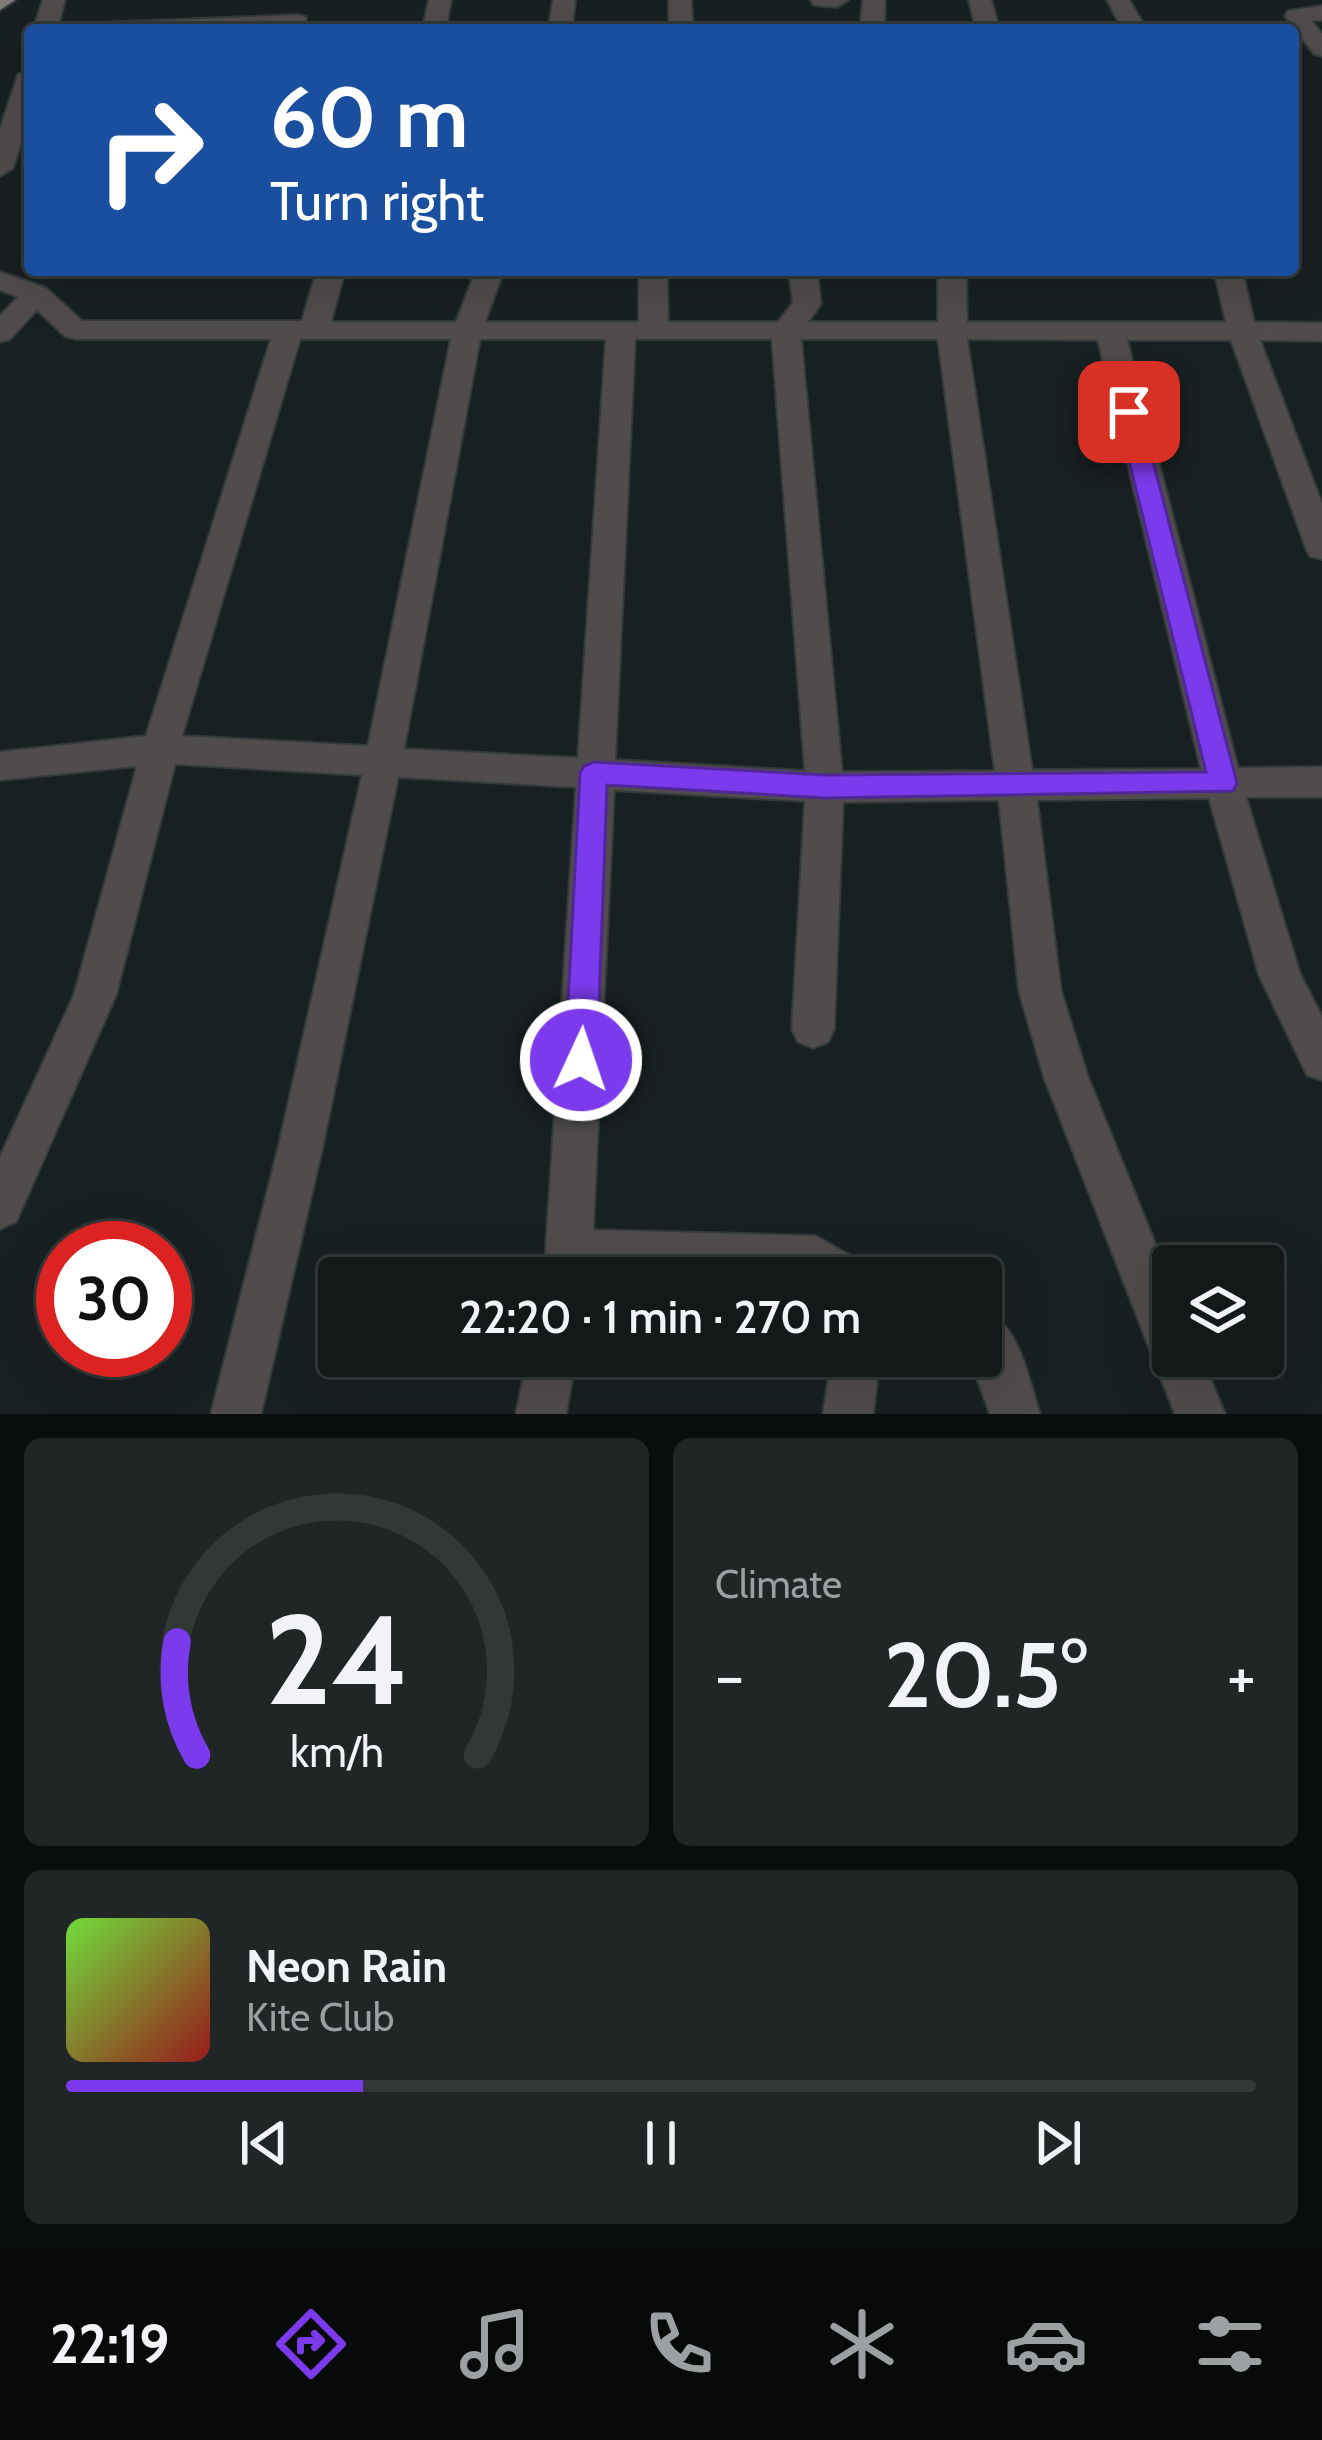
<!DOCTYPE html>
<html lang="en">
<head>
<meta charset="utf-8">
<style>
	body { margin:0; font-family:Cabin,sans-serif; background:#202526; color:#f1f3f6; height:100vh; display:flex; flex-direction:column; font-size:45px; white-space:nowrap }
	* { box-sizing:border-box; margin:0 }
	p { font-size:39px; color:#9da0a2 }
	.icon { flex:none; width:66px; height:66px; fill:none; stroke:currentColor; stroke-width:2; stroke-linecap:round; stroke-linejoin:round }
	.map { position:relative; height:1414px; overflow:hidden }
	.drawer { display:flex; flex-direction:column; gap:24px; padding:24px; background:#0a0d0e; flex:1 }
	.drawer>* { flex:none }
	.hud { position:absolute; left:24px; top:24px; width:1275px; height:252px; border-radius:12px; box-shadow:0 12px 48px #0002,0 0 0 3px #323738; background:#1a4fa0; color:#fff; overflow:hidden }
	.buttons { position:absolute; left:1152px; top:1245px; display:grid; gap:24px }
	.buttons a { display:grid; place-items:center; width:132px; height:132px; border-radius:12px; background:#131819; box-shadow:0 12px 48px #0002,0 0 0 3px #323738; font-size:60px }
	.speed { position:absolute; left:36px; top:1221px; display:flex; gap:24px; font-size:60px; font-weight:700; text-align:center }
	.speed>* { display:grid; place-content:center; width:156px; height:156px; border-radius:50%; background:#131819; box-shadow:0 12px 48px #0002,0 0 0 3px #323738; line-height:1 }
	.speed .limit { border:18px solid #d22; background:#fff; color:#111 }
	.pin { position:absolute; display:grid; place-items:center; width:102px; height:102px; color:#fff; margin:-51px; border-radius:24px; box-shadow:0 6px 18px #0006 }
	.me { position:absolute; width:132px; margin:-66px; rotate:3deg; stroke-linejoin:round; filter:drop-shadow(0 0 9px #0008) }
	.turn { display:flex; align-items:center; gap:42px; height:252px; padding:0 48px; font-size:54px }
	.turn .icon { width:156px; height:156px; stroke-width:2.5 }
	.turn b { display:block; font-size:84px; line-height:102px }
	.big { font-size:90px; font-weight:600; line-height:1.1 }
	.drawer .tile { flex:1; display:flex; flex-direction:column; justify-content:center; gap:18px; min-width:0; padding:0 42px; border-radius:18px; background:#202526 }
	.drawer .dial { align-items:center; gap:0 }
	.dial svg { height:312px; overflow:visible; fill:none; stroke:#323738; stroke-width:7; stroke-linecap:round; text-anchor:middle }
	.dial text { fill:#f1f3f6; stroke:none }
	.song { display:flex; align-items:center; gap:36px }
	.cover { width:144px; height:144px; border-radius:18px; background:linear-gradient(135deg,hsl(100 70% 55%),hsl(0 70% 35%)) }
	.played { height:12px; border-radius:6px; background:linear-gradient(90deg,#7c3aed 25%,#323738 25%) }
	.keys { display:flex; justify-content:space-around; direction:ltr }
	.heat { display:flex; justify-content:space-between; align-items:center; font-size:66px; direction:ltr }
	.drawer .tiles { flex:1; display:grid; gap:24px; grid-template-columns:1fr 1fr }
	.tile:last-child { grid-column:span 2 }
	.trip { position:absolute; left:318px; top:1257px; width:684px; height:120px; border-radius:12px; background:#131819; box-shadow:0 12px 48px #0002,0 0 0 3px #323738; font-weight:600; line-height:120px; text-align:center }
	.tab-bar { display:flex; height:192px; justify-content:space-around; align-items:center; background:#080a0a; color:#9da0a2 }
	.tab-bar .icon { width:84px; height:84px }
	.tab-bar .on { color:#7c3aed }
	.tab-bar b { font-size:54px; color:#f1f3f6 }
	.map>svg:first-child { display:block }
	.lines { fill:none; stroke-linecap:round; stroke-linejoin:round }
	.minor-casing { stroke:#333a3b; stroke-width:4 }
	.major-casing { stroke:#333a3b; stroke-width:4 }
	.minor { fill:#4f4c4b; fill-rule:evenodd }
	.major { fill:#7f7977; fill-rule:evenodd }
	.route { fill:#7c3aed; stroke:#51269a; stroke-width:3 }
</style>
</head>
<body>
<div class="map">
<svg width="1322" height="1414" viewBox="0 0 1322 1414">
	<rect width="100%" height="100%" fill="#192021"/>
	<g class="lines">
		<g class="minor-casing">
			<path id="minor" d="M43,0H65L57,30H33Z
				M429,0H451L446,30H422Z
				M553,0H575L572,30H548Z
				M669,0H691L693,30H669Z
				M811,0H848L837,7L814,5Z
				M863,0H885L884,30H860Z
				M969,0H991L1000,30H976Z
				M1107,0H1129L1147,30H1123Z
				M1322,6V20L1312,21L1322,34V56L1314,54L1285,16L1288,11Z
				M298,15L306,17V27L86,30L98,23Z
				M30,68V113L13,168L0,176V129L18,75Z
				M317,270H345L331,322H456L476,270H504L485,322H639V270H667L668,322H778L793,303L789,270H817L821,304L808,322H938V270H966L967,322H1226L1214,270H1242L1254,322L1322,323V341L1260,340L1322,504V559L1310,556L1306,548L1231,340H1127L1238,768L1322,767V797H1246L1300,974L1322,1017V1080L1307,1075L1259,975L1209,798L1037,800L1061,991L1088,1077L1173,1288V1356H1201L1225,1414H1175L1044,1077L1019,991L999,800L843,802L834,1029L828,1042L813,1048L798,1042L792,1029L805,801L614,790L593,1230L815,1236L862,1262L868,1278H544L576,787L398,777L323,1145L261,1414H211L279,1145L362,775L175,764L116,995L16,1222L0,1229V1157L74,995L137,766L0,780V752L146,736L271,339H75L65,336L37,310L10,339L0,342V316L18,297L0,290V272L46,288L82,321H302ZM300,339H451L368,746L182,736ZM480,339H606L578,758L404,749ZM635,339H772L805,771L615,760ZM801,339H938L995,771L842,772ZM967,339L1098,340L1201,769L1032,770Z
				M981,1308C1021,1325 1027,1376 1040,1414H990L969,1356H981Z
				M528,1356H576L566,1414H516Z
				M832,1356H880L873,1414H823Z"/>
		</g>
		<g class="major-casing">
			<path id="major" d="M0,0H15L0,10Z"/>
		</g>
		<use href="#minor" class="minor"/>
		<use href="#major" class="major"/>
	</g>
	<path class="route" d="M1129,404L1140,412L1237,783L1233,791L825,798L607,785L597,1060L592,1071L581,1075L569,1071L565,1060L580,773L584,766L594,762L825,775L1206,772L1117,412Z"/>
</svg>
<div class="buttons">
<a><svg class="icon" aria-label="layers" viewBox="0 0 24 24"><path d="M12 4l9 5-9 5-9-5zM3 14l9 5 9-5"/></svg></a>
</div>
<div class="speed"><div class="limit">30</div></div>
<div class="pin" style="left:1129px;top:412px;background:#d93025"><svg class="icon" aria-label="arrive" viewBox="0 0 24 24"><path d="M6 21V4h12l-3 4 3 4H6"/></svg></div>
<svg class="me" style="left:581px;top:1060px" viewBox="-20 -20 40 40"><circle r="17" fill="#7c3aed" stroke="#fff" stroke-width="3"/><path d="M0-11L8 9 0 5-8 9z" fill="#fff"/></svg>
<div class="trip">22:20 · 1 min · 270 m</div>
<div class="hud">
<div class="turn"><svg class="icon" aria-label="right" viewBox="0 0 24 24"><path d="M7 20v-9h11M14 6l5 5-5 5"/></svg><div><b>60 m</b>Turn right</div></div>
</div>
</div>
<section class="drawer">
<div class="tiles">
<div class="tile dial"><svg viewBox="0 0 100 80">
<path d="M14 69A42 42 0 1 1 86 69"/>
<path d="M14 69A42 42 0 0 1 9 40" stroke="#7c3aed"/>
<text x="50" y="56" font-size="32" font-weight="700">24</text>
<text x="50" y="72" font-size="11">km/h</text>
</svg></div>
<div class="tile"><p>Climate</p>
<div class="heat"><a>−</a><b class="big">20.5°</b><a>+</a></div>
</div>
<div class="tile">
<div class="song"><i class="cover"></i><div><b>Neon Rain</b><p>Kite Club</p></div></div>
<div class="played"></div>
<div class="keys"><svg class="icon" aria-label="previous" viewBox="0 0 24 24"><path d="M18 5L8 12l10 7zM5 5v14"/></svg><svg class="icon" aria-label="pause" viewBox="0 0 24 24"><path d="M8 5v14M16 5v14"/></svg><svg class="icon" aria-label="next" viewBox="0 0 24 24"><path d="M6 5l10 7-10 7zM19 5v14"/></svg></div>
</div>
</div>
</section>
<nav class="tab-bar">
<b>22:19</b>
<svg class="icon on" aria-label="directions" viewBox="0 0 24 24"><path d="M12 3l9 9-9 9-9-9zM9 14v-3h6M13 9l2 2-2 2"/></svg>
<svg class="icon" aria-label="music" viewBox="0 0 24 24"><path d="M9 18V5l10-2v13"/><circle cx="6" cy="18" r="3"/><circle cx="16" cy="16" r="3"/></svg>
<svg class="icon" aria-label="phone" viewBox="0 0 24 24"><path d="M5 4h4l2 5-3 2q2 4 5 5l2-3 5 2v4C11 20 4 13 5 4z"/></svg>
<svg class="icon" aria-label="climate" viewBox="0 0 24 24"><path d="M12 3v18M4 7l16 10M4 17L20 7"/></svg>
<svg class="icon" aria-label="car" viewBox="0 0 24 24"><path d="M5 17H2v-5l4-1 3-4h7l3 4 3 1v5h-3M9 17h6M6 11h13"/><circle cx="7" cy="17" r="2"/><circle cx="17" cy="17" r="2"/></svg>
<svg class="icon" aria-label="filters" viewBox="0 0 24 24"><path d="M4 7h16M4 17h16"/><circle cx="9" cy="7" r="2"/><circle cx="15" cy="17" r="2"/></svg>
</nav>
</body>
</html>
